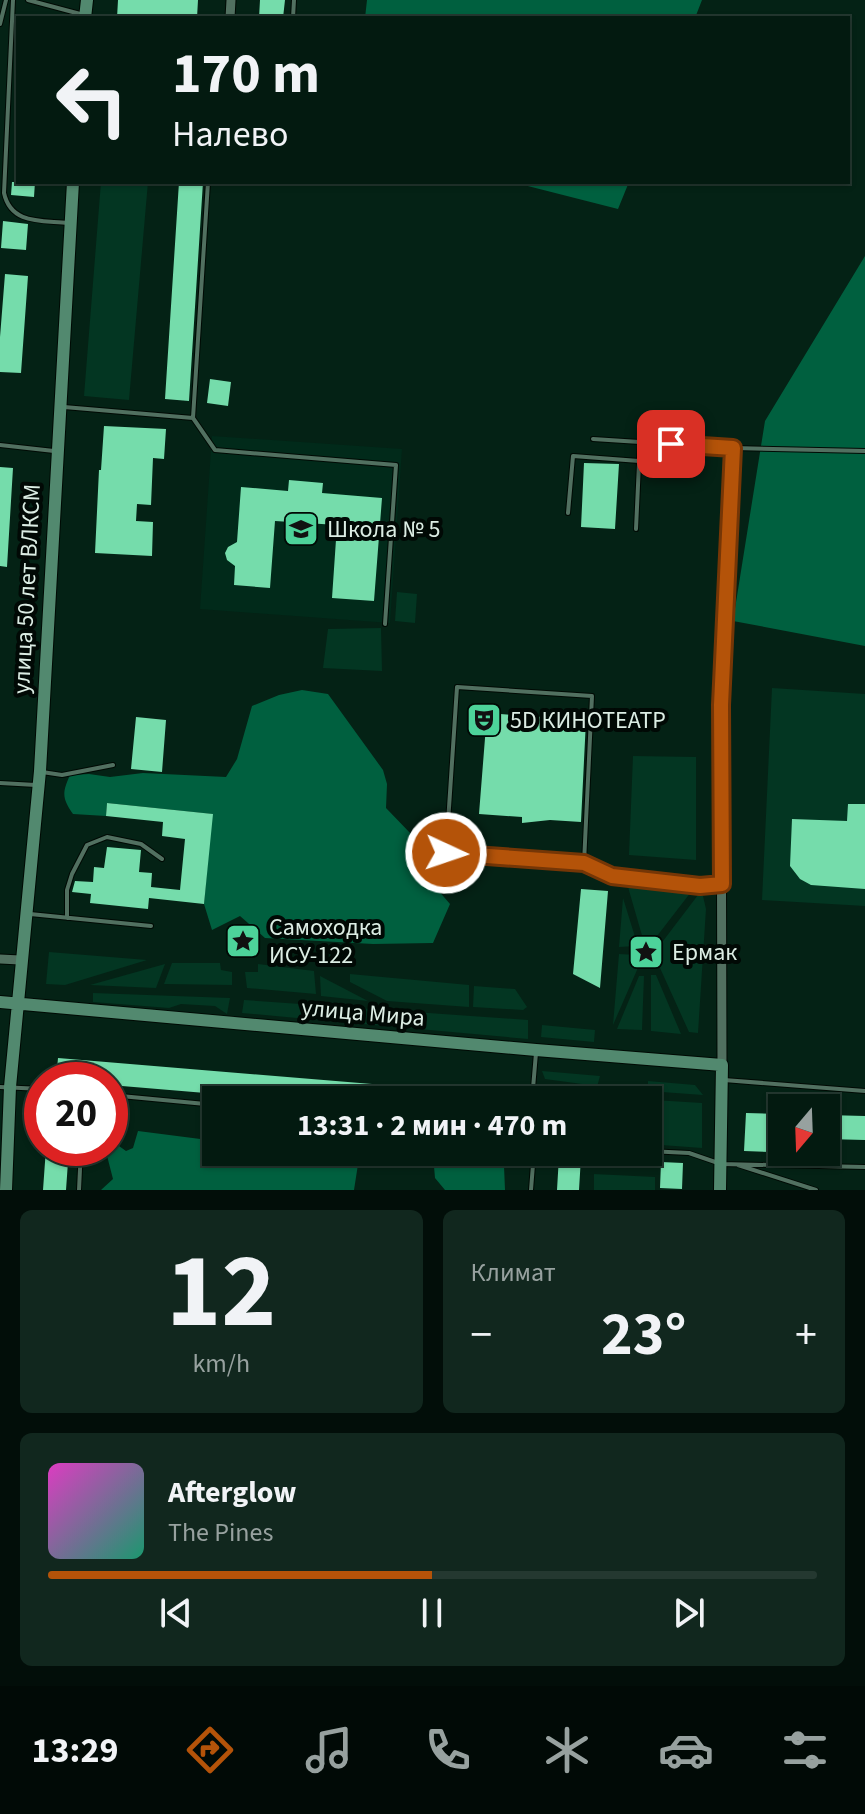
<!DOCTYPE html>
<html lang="ru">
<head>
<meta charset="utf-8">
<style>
	body { margin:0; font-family:"Source Sans 3",sans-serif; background:#11271e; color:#f1f3f6; height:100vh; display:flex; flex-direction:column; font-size:30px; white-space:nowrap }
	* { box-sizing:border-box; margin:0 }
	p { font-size:26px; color:#97a19f }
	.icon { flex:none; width:44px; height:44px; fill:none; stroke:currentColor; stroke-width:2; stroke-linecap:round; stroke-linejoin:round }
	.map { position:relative; height:1190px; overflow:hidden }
	.sheet { display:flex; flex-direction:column; gap:20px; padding:20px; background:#020e09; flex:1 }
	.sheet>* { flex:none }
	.guide { position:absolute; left:16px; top:16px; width:834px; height:168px; border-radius:0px; box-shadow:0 2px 6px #0004,0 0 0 2px #243830; background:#031a10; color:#f1f3f6; overflow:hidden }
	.needle { width:52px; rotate:199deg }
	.controls { position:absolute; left:768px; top:1094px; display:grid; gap:16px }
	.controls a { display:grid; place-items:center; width:72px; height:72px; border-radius:0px; background:#031a10; box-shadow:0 2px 6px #0004,0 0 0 2px #243830; font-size:40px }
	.speed { position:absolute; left:24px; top:1062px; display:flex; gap:16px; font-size:40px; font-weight:700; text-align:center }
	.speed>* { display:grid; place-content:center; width:104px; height:104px; border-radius:50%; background:#031a10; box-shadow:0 2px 6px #0004,0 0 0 2px #243830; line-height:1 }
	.speed .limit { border:12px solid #d22; background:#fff; color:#111 }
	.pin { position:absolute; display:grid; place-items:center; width:68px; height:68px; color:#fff; margin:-34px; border-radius:16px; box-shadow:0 4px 12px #0006 }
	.me { position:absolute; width:88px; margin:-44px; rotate:93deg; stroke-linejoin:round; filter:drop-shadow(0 0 6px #0008) }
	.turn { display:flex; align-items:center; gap:28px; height:168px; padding:0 24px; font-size:36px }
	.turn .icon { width:104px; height:104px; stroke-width:2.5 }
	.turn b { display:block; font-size:56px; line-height:68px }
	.big { font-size:60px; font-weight:700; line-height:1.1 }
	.sheet .widget { flex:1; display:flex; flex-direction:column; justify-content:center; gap:12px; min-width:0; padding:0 28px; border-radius:12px; background:#11271e }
	.sheet .dial { align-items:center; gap:0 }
	.dial b { font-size:104px; line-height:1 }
	.song { display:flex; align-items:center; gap:24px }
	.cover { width:96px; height:96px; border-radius:12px; background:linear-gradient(135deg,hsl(310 70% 55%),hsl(160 70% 35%)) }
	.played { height:8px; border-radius:4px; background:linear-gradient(90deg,#b45309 50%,#243830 50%) }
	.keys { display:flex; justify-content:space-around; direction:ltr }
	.heat { display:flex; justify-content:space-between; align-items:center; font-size:44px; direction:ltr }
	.sheet .tiles { flex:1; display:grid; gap:20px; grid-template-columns:1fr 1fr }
	.widget:last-child { grid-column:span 2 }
	.trip { position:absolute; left:202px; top:1086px; width:460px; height:80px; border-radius:0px; background:#031a10; box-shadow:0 2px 6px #0004,0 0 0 2px #243830; font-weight:700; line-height:80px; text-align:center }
	.tabs { display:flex; height:128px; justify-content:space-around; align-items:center; background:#010a06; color:#97a19f }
	.tabs .icon { width:56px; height:56px }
	.tabs .selected { color:#b45309 }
	.tabs b { font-size:36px; color:#f1f3f6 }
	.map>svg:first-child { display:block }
	.built { fill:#012a1a }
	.green { fill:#033622 }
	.forest { fill:#00603f }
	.building { fill:#75dcab }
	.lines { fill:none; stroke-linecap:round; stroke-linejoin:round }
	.lane-casing { stroke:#000a04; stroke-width:6 }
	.street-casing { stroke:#000a04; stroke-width:11 }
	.secondary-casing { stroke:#000a04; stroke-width:14 }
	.lane { stroke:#517060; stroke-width:4 }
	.street { stroke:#517060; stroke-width:9 }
	.secondary { stroke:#52896f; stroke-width:12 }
	.route-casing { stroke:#753606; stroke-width:20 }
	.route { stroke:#b45309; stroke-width:14 }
	.labels { text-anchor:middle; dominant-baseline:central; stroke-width:8; stroke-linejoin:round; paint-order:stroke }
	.poi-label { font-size:24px; fill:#dcede4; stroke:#010905; text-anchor:start }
	.street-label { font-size:24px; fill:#dcede4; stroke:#010905 }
</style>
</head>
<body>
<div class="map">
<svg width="865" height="1190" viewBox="0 0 865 1190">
	<rect width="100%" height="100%" fill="#042215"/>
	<path class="built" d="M212,436L402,449L390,623L200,609Z"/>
	<path class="green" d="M101,182H148L129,400L84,396Z
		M397,592L417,594L415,623L395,621Z
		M381,628L382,671L323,668L328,629Z
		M772,688L865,694V906L762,900Z
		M633,756L696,757V860L629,855Z
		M628,887L691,892L654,940L643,939Z
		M698,895L703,896L706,909L698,1033L689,1032L660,968L663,941Z
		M623,898L636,940V946L619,947Z
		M49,952L147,960L65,985L46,984Z
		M619,954L637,955V970L613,1025Z
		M172,963H220L221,970L232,972V985L164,984Z
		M165,964L156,988L90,985Z
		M258,964L314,971L316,994L247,988L245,972H258Z
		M350,974L469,985V1007L387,1001L350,982Z
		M651,975H656L681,1034L651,1031Z
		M320,976L368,1001L321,996Z
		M639,976H644L642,1030L617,1029Z
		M474,986L515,989L527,1007L523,1010L473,1007Z
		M93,993L230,998L227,1014L215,1006L181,1004L169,1008L93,1002Z
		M244,1000L528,1020V1039L242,1013Z
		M542,1025L595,1030L594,1042L541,1037Z
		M542,1071L600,1076L597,1087L586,1088L582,1084L545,1079Z
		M648,1081L695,1085L703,1095L648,1091Z
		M606,1097L702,1103V1148L648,1144V1100H606Z
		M594,1174L655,1177V1190H594Z"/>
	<path class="forest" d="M367,0H702L695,18H365Z
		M512,182H629L618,209Z
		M865,256V646L733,621L765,421Z
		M302,690L328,694L383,770L387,784L386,808L413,836L419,868L450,904L433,943L373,944L265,938L240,916L212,930L204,904L212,814L107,803L106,816L73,814C62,798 62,793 70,775L89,774L110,777L143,773L226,777L237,759L252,706L279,695Z
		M138,1131L216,1141V1152H310L359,1158L354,1190H101L113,1179L105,1148H110L112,1141L126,1151L133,1148Z
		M433,1155L454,1156L469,1167L504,1166L505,1190H445L435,1178Z"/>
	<path class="building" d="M118,0H198L197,18H117Z
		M260,0H285L283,18H259Z
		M12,182H35L34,197L11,195Z
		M179,182H203L189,401L165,399Z
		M3,221L28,224L26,250L1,248Z
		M5,274L28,276L21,373L0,372V337Z
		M210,379L231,382L228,406L207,403Z
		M104,426L166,429L164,459L153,458L151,505L137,504L136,521L153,522L152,556L95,553L99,470H101Z
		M584,463L619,464L615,529L581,527Z
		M0,467L13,468L7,567L0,566Z
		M289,480L323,483L322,493L382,498L374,601L332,598L337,525L275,521L270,588L234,585L235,566L227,560L225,553L228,547L237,542L241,487L288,491Z
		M487,713L586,720L581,822L550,820L522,823V817L479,814Z
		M136,717L166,720L162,772L131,769Z
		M107,803L213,814L204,904L149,898L148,909L90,903L91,894L72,892L75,881L93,882L94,867L104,868L107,847L141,850L139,872L152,873L151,887L180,890L185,839L162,836L163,822L106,816Z
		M848,804H865V889L811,885L800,879L790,866L792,819L847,821Z
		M581,889L608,891L600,988L573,974Z
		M58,1058L481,1093V1100H287L110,1085V1080H56Z
		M746,1113L782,1114V1137H770V1152L744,1151Z
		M826,1115L865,1116V1140L826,1139Z
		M46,1148H69L66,1190H43Z
		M559,1156L581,1157L579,1190H557Z
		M661,1162L683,1163L682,1189L660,1188Z"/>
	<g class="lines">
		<g class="lane-casing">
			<path id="lane" d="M13,0L4,193C11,225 42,220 68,223
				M28,0L84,15
				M293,18L294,0
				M0,24L6,0
				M64,407L193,418L208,182
				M193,418L215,450L396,465L385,624
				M593,439L733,448L865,451
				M0,445L54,451
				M568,513L573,456L639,461
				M636,529L640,442
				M42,772L62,775L113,765
				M0,783L36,785
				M584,863L592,696L457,687L446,853L584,863L612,876L700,886L719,884
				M30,914L151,926
				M67,918V890L72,874L87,845L107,837L141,844L162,859
				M724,1080L865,1091
				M0,1087L42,1089
				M110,1095L216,1105
				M532,1100L536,1053
				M648,1151L689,1153L721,1164L865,1167
				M738,1165L816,1190
				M79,1190L81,1148
				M531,1190L534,1152"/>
		</g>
		<g class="street-casing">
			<path id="street" d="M230,18L231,0
				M0,959L20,960
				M722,1065L721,705L733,448"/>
		</g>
		<g class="secondary-casing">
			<path id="secondary" d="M85,18L87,0
				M0,1002L536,1050L722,1065L720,1190
				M6,1190L10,1087L40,771L73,182"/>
		</g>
		<use href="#lane" class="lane"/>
		<use href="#street" class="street"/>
		<use href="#secondary" class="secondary"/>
	</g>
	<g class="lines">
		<g class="route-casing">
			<path id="route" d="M446,853L584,863L612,876L700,886L722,884L721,705L733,448L671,444"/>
		</g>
		<use href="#route" class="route"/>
	</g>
	<defs>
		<g id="school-square" transform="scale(1.8)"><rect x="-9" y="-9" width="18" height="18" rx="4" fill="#4dd39a" stroke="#010905"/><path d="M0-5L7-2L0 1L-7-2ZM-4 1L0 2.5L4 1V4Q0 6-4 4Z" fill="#111"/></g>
		<g id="theatre-square" transform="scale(1.8)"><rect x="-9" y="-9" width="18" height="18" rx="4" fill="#4dd39a" stroke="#010905"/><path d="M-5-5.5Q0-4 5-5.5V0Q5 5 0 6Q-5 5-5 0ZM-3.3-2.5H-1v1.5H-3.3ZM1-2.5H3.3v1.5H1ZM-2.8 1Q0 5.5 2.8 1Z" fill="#111"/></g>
		<g id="sight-square" transform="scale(1.8)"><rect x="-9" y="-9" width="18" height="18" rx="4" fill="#4dd39a" stroke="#010905"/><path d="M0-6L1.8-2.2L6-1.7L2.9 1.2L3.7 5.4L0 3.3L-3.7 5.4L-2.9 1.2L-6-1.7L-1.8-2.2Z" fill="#111"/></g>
	</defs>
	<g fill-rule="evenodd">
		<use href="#school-square" x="301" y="529"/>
		<use href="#theatre-square" x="484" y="720"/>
		<use href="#sight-square" x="243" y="941"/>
		<use href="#sight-square" x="646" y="952"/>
	</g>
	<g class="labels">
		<g class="poi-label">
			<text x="327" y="529">Школа № 5</text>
			<text x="510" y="720">5D КИНОТЕАТР</text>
			<text x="269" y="927">Самоходка<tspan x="269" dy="28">ИСУ-122</tspan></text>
			<text x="672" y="952">Ермак</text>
		</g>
		<g class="street-label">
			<text transform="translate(27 589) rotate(-87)">улица 50 лет ВЛКСМ</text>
			<text transform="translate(363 1013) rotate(5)">улица Мира</text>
		</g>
	</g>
</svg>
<div class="controls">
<a><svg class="needle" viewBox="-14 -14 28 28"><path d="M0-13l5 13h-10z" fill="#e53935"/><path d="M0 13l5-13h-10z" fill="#97a19f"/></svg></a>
</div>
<div class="speed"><div class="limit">20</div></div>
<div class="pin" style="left:671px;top:444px;background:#d93025"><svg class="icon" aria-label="arrive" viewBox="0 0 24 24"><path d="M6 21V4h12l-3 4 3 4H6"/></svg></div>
<svg class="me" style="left:446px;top:853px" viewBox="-20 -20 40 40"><circle r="17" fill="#b45309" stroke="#fff" stroke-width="3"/><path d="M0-11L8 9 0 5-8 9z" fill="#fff"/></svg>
<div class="trip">13:31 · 2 мин · 470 m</div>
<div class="guide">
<div class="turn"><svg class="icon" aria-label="left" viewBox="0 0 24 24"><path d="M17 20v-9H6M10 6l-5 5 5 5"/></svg><div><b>170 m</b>Налево</div></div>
</div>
</div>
<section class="sheet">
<div class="tiles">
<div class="widget dial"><b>12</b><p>km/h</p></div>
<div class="widget"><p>Климат</p>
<div class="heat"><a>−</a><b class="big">23°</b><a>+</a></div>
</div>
<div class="widget">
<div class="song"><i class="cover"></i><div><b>Afterglow</b><p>The Pines</p></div></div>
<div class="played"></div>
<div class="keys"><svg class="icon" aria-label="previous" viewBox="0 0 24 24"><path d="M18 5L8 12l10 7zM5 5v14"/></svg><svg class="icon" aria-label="pause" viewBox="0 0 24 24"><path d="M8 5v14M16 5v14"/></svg><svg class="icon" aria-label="next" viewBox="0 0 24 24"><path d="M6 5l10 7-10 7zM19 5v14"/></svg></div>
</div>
</div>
</section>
<nav class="tabs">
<b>13:29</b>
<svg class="icon selected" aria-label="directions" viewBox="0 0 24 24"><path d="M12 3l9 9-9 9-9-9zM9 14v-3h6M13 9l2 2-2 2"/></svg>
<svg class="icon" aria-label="music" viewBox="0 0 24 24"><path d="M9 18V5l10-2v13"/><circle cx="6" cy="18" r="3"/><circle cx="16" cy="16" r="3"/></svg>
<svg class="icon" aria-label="phone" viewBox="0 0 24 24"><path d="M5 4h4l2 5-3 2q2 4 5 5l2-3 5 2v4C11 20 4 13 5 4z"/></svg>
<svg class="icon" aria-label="climate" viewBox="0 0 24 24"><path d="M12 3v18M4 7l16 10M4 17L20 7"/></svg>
<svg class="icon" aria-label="car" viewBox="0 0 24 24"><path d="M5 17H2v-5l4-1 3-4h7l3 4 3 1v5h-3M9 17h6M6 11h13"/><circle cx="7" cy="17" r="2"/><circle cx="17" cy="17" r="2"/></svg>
<svg class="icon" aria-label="filters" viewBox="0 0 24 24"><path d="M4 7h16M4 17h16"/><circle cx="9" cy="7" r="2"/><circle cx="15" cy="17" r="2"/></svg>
</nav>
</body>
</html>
